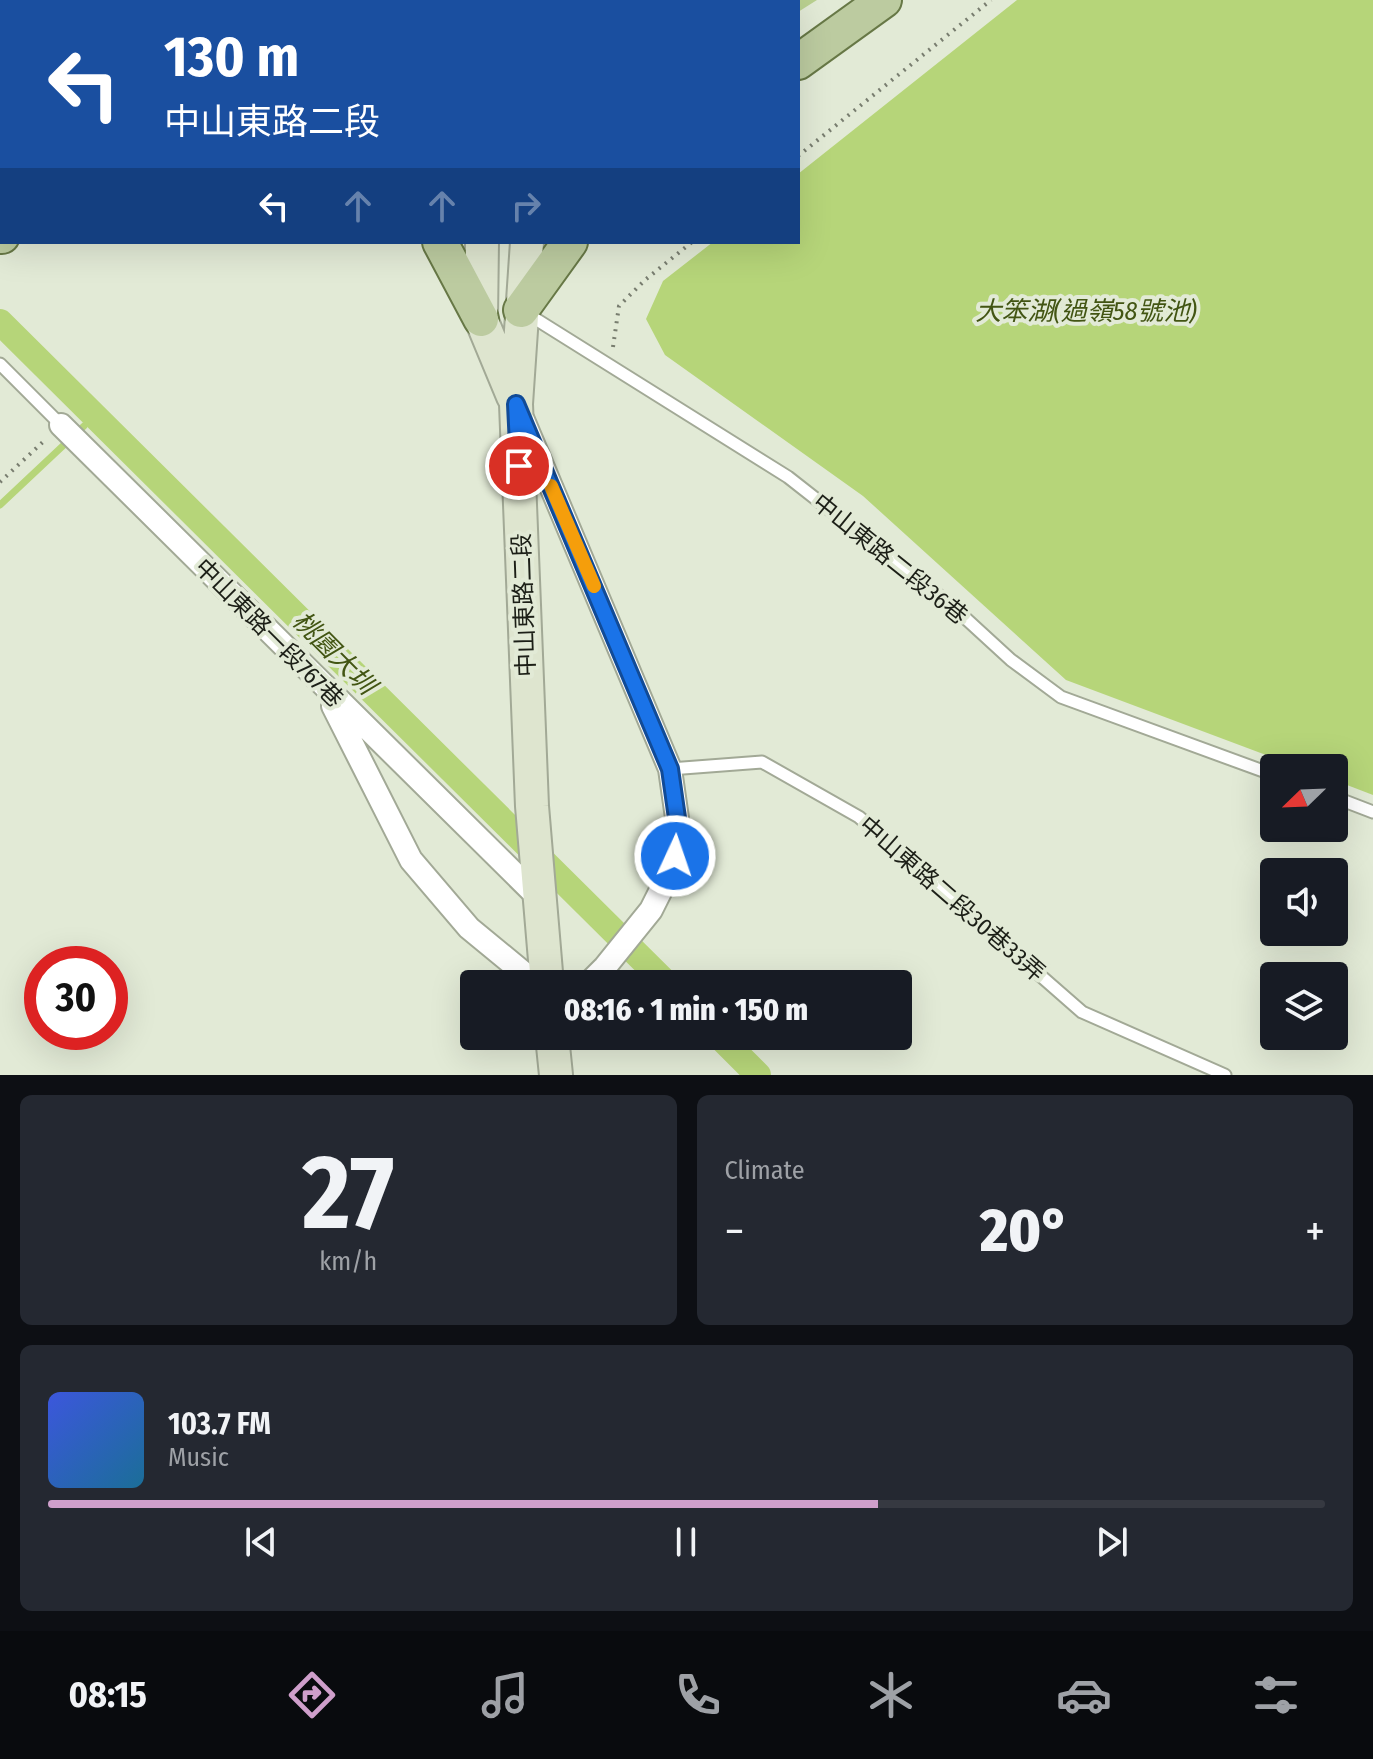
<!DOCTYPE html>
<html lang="en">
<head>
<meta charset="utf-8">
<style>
	body { margin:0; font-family:"Fira Sans Condensed","Noto Sans TC",sans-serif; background:#242831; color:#f1f3f6; height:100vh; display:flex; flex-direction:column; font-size:30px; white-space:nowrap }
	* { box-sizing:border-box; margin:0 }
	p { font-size:26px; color:#9ea1a6 }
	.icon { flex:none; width:44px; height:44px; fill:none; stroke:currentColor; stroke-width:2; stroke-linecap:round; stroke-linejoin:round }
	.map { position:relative; height:1075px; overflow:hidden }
	.drawer { display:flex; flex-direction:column; gap:20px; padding:20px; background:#0d0f14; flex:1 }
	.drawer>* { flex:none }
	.hud { position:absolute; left:0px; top:0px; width:800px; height:244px; box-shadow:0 8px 32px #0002; background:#1a4fa0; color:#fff; overflow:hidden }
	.needle { width:52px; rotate:247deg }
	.buttons { position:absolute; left:1260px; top:754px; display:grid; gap:16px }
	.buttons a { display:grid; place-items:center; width:88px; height:88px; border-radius:8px; background:#171b24; box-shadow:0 8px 32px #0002; font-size:40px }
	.speed { position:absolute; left:24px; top:946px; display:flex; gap:16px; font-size:40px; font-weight:700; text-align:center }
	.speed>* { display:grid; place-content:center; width:104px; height:104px; border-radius:50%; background:#171b24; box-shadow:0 8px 32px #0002; line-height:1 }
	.speed .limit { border:12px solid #d22; background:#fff; color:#111 }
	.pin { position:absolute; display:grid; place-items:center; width:68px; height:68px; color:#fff; margin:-34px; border:4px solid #fff; border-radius:50%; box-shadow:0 2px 8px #0007 }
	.me { position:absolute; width:88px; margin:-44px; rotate:3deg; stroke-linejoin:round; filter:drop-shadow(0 0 6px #0008) }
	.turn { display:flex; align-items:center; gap:28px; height:168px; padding:0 32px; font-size:36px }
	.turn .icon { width:104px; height:104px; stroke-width:2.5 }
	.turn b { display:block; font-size:56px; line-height:68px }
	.lanes { display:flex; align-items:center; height:76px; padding:0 32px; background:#0003; justify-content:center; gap:40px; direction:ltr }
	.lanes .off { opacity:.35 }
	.big { font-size:60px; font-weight:800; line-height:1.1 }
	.drawer .card { flex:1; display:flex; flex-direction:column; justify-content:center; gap:12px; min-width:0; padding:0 28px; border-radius:12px; background:#242831 }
	.drawer .dial { align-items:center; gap:0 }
	.dial b { font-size:104px; line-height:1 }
	.song { display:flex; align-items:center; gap:24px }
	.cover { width:96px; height:96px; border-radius:12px; background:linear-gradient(135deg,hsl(230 70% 55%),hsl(200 70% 35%)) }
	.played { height:8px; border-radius:4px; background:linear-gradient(90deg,#cf9fcb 65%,#363941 65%) }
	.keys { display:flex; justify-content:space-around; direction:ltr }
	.heat { display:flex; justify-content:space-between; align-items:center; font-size:44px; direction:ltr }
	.drawer .tiles { flex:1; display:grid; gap:20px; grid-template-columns:1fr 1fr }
	.card:last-child { grid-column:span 2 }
	.trip { position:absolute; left:460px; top:970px; width:452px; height:80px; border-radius:8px; background:#171b24; box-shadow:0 8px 32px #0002; font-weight:800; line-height:80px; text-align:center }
	.menu { display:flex; height:128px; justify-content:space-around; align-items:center; background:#090b0e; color:#9ea1a6 }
	.menu .icon { width:56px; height:56px }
	.menu .current { color:#cf9fcb }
	.menu b { font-size:36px; color:#f1f3f6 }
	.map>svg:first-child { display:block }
	.green { fill:#b9d08f }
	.water { fill:#b6d579 }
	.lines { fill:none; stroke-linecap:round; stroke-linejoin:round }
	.stream { stroke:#b6d579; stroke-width:7 }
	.canal { stroke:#b6d579; stroke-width:26 }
	.service-casing { stroke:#a2a996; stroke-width:15 }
	.minor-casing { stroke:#a2a996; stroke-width:26 }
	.secondary-casing { stroke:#a2a996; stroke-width:36 }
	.primary-casing { stroke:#677846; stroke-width:38 }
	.trunk-casing { stroke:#677846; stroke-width:40 }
	.path { stroke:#787d6f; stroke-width:4; stroke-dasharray:2 6; stroke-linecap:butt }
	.service { stroke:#fff; stroke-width:11 }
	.minor { stroke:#fff; stroke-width:22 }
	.secondary { stroke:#dee5cf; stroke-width:32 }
	.primary { stroke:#bccba0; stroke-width:34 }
	.trunk { stroke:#a6ba80; stroke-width:36 }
	.route-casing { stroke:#114b97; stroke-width:20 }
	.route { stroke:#1a73e8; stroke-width:14 }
	.slow { stroke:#f59e0b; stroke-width:14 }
	.labels { text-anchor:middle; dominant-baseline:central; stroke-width:8; stroke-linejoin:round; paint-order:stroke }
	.street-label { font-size:24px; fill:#1c1f17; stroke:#e2ead6 }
	.water-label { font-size:26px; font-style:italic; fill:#425513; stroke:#e2ead6 }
</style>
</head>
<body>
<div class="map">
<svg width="1373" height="1075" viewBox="0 0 1373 1075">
	<rect width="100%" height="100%" fill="#e2ead6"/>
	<path class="green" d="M0,0H171L2,2L0,75Z
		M559,0H817L798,12V2H559Z"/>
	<path class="water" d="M1017,0H1373V795L1334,780V768H1301L1066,680L863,496L665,355L646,319L663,281L713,242H798V174Z"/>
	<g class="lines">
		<path class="stream" d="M0,505L84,426"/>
		<path class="canal" d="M0,322L667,984
			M719,1036L758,1075"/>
		<g class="service-casing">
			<path id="service" d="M526,313L788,477L951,605L1011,660L1061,697L1274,775
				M0,364L61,425
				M670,769L762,762L859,817L1082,1012L1225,1075
				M1334,797L1373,812"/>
		</g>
		<g class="minor-casing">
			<path id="minor" d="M523,420L670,769L680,839L670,872L651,910L605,967L588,984
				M61,425L541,900
				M333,706L411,860L469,928L537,984"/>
		</g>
		<g class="secondary-casing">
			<path id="secondary" d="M495,2V0
				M545,2V0
				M482,242L481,319L513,396
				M527,242L516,404L532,806L547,984
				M552,1036L556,1075"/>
		</g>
		<g class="primary-casing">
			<path id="primary" d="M798,62L884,0
				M0,236H2
				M440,242L481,319
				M521,310L570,242"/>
		</g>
		<g class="trunk-casing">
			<path id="trunk" d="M285,2L289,0
				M382,2L387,0
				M0,120L2,119
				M0,159L2,158"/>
		</g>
		<path class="path" d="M798,156L991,0
			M613,347L619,306L645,280L692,242
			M0,482L45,440"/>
		<use href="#service" class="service"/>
		<use href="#minor" class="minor"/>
		<use href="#secondary" class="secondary"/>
		<use href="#primary" class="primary"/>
		<use href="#trunk" class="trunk"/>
	</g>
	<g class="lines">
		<g class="route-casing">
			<path id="route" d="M519,466L516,404L670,769L680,839L675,856"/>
		</g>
		<use href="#route" class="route"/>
		<path class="slow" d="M551,486L594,586"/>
	</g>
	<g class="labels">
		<g class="street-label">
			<text transform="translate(890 559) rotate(39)">中山東路二段36巷</text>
			<text transform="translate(524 605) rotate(-92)">中山東路二段</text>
			<text transform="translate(269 633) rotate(45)">中山東路一段767巷</text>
			<text transform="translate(952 899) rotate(41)">中山東路二段30巷33弄</text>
		</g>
		<g class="water-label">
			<text x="1086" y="311">大笨湖(過嶺58號池)</text>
			<text transform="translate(334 653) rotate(45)">桃園大圳</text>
		</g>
	</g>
</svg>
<div class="buttons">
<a><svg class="needle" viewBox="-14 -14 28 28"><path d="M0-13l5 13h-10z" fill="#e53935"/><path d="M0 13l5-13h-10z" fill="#9ea1a6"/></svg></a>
<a><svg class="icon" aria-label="sound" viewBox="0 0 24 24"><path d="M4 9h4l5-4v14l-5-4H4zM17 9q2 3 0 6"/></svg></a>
<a><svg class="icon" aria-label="layers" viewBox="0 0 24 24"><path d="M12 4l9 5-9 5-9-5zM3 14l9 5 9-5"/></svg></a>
</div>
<div class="speed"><div class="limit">30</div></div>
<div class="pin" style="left:519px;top:466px;background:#d93025"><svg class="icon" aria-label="arrive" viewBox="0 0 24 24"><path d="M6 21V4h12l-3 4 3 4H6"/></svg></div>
<svg class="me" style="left:675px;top:856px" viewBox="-20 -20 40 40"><circle r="17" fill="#1a73e8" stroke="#fff" stroke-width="3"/><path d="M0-11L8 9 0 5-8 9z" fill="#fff"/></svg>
<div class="trip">08:16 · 1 min · 150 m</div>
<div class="hud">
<div class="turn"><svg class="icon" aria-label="left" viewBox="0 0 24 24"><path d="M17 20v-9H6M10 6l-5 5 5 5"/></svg><div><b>130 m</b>中山東路二段</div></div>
<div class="lanes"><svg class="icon" aria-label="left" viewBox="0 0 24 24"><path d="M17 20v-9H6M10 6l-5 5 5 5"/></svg><svg class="icon off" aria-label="ahead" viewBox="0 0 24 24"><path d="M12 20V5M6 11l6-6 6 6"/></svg><svg class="icon off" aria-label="ahead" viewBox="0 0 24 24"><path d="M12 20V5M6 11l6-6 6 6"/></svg><svg class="icon off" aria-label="right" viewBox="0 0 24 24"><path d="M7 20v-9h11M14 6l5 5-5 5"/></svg></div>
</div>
</div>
<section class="drawer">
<div class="tiles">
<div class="card dial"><b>27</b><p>km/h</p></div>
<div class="card"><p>Climate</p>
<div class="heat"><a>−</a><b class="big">20°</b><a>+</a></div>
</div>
<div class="card">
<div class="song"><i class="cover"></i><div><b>103.7 FM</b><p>Music</p></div></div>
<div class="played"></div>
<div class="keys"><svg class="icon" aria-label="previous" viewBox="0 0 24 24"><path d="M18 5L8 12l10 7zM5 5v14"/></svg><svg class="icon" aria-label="pause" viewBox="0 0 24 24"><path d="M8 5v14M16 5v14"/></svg><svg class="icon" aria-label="next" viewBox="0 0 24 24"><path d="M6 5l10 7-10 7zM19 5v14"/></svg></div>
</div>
</div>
</section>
<nav class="menu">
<b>08:15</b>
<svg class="icon current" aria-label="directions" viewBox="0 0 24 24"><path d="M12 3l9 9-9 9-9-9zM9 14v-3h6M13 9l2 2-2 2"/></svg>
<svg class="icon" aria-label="music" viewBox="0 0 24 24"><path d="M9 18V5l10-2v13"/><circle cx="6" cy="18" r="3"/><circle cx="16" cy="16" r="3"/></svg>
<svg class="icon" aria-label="phone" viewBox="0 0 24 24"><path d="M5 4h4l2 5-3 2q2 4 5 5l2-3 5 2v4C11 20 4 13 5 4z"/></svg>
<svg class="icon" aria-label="climate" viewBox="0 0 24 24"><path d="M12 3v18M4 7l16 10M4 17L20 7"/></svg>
<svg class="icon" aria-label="car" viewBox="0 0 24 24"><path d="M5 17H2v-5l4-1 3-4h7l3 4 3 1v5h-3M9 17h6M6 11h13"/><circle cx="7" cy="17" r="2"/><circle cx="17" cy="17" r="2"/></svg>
<svg class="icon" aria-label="filters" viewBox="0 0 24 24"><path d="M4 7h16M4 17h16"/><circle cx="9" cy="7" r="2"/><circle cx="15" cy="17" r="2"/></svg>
</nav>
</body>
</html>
